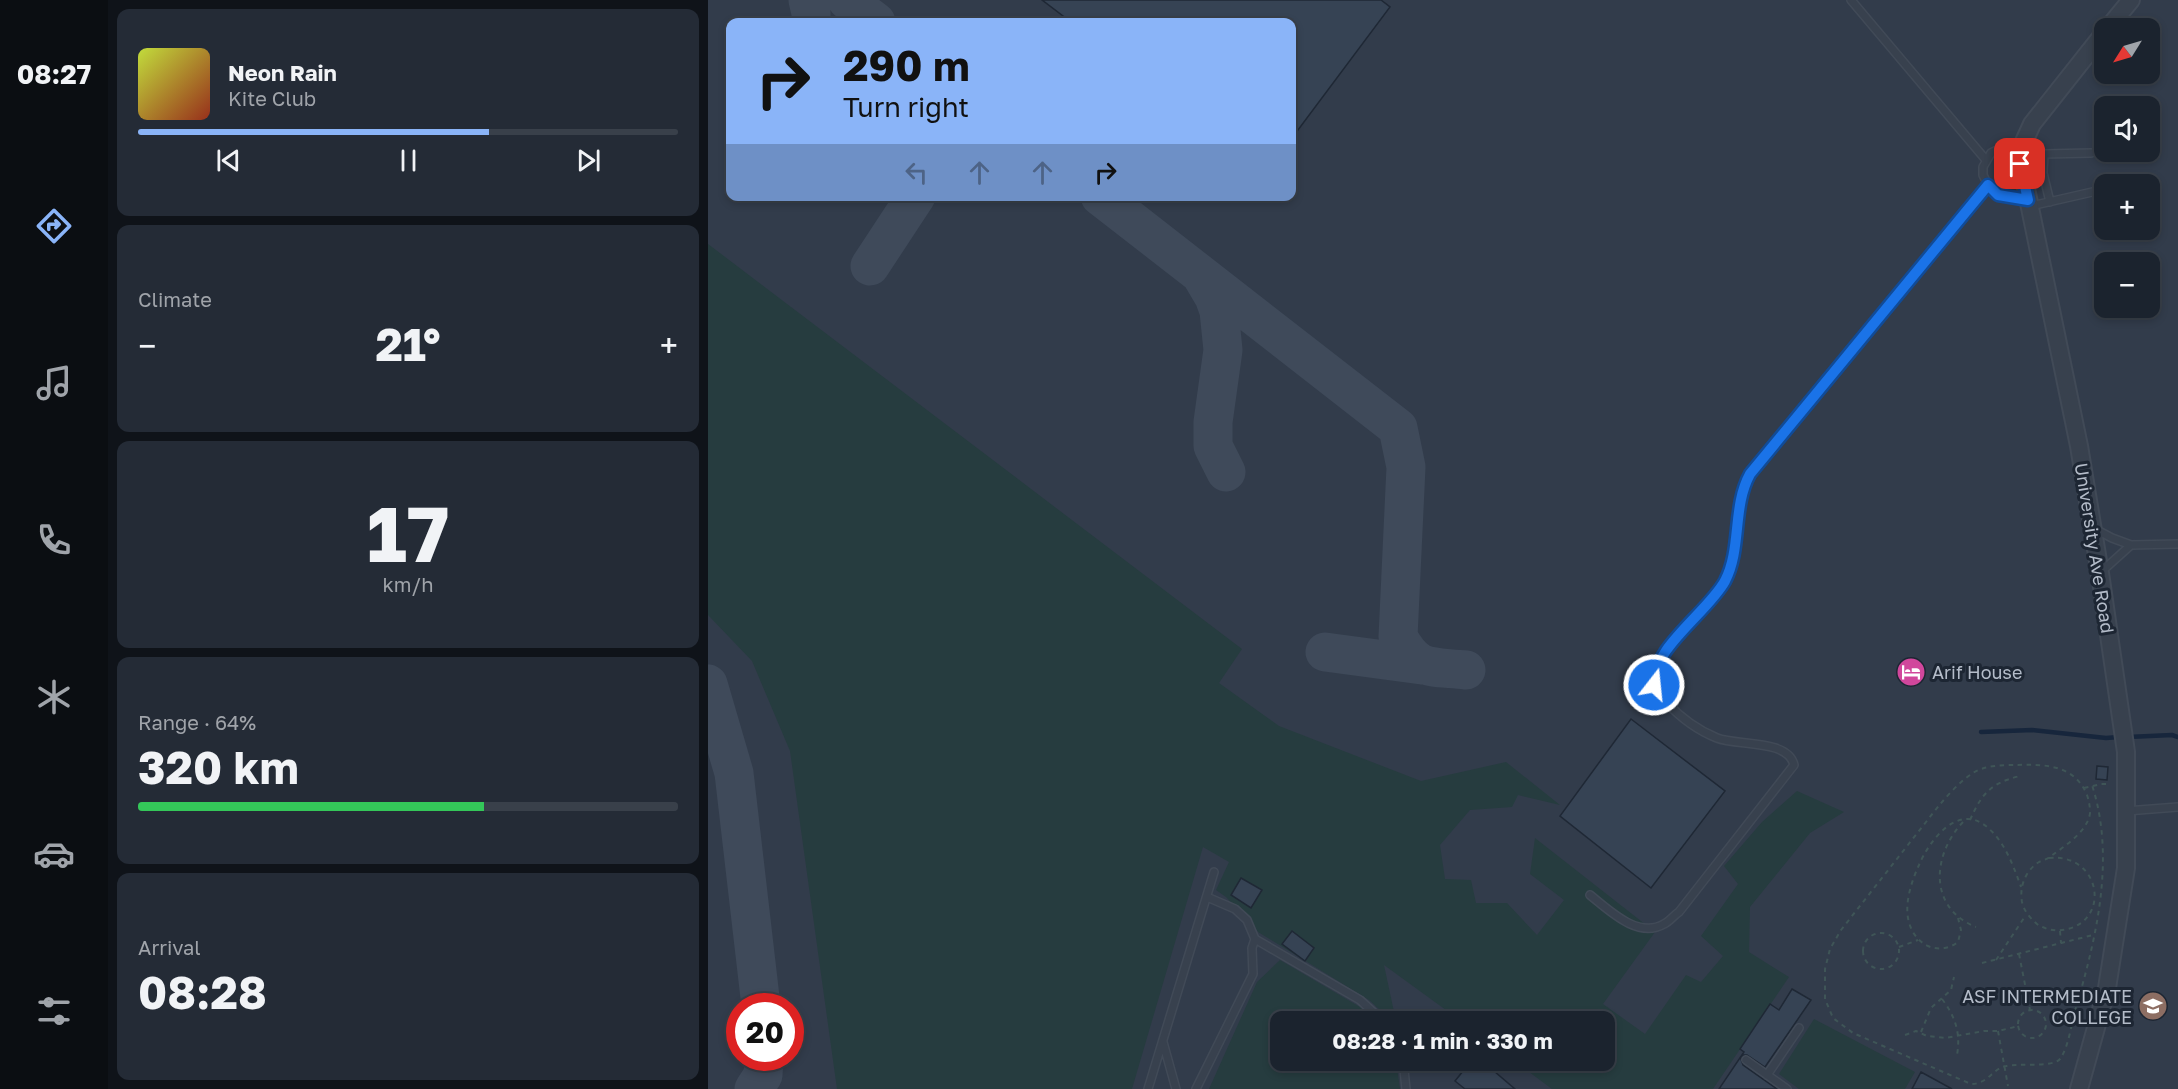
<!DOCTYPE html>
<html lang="en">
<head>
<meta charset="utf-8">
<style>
	body { margin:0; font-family:"Golos Text",sans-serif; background:#242b36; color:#f1f3f6; height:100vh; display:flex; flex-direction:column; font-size:22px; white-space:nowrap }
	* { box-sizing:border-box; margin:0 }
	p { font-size:20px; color:#a0a4aa }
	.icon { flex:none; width:33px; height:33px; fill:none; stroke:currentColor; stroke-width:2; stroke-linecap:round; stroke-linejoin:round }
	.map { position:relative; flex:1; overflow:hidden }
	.details { display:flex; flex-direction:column; gap:9px; padding:9px; background:#0f1319; width:600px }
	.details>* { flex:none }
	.hud { position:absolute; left:18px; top:18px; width:570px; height:183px; border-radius:12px; box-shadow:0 3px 9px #0003,0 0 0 2px #39404a; background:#8ab4f8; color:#111; overflow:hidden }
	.needle { width:39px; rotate:233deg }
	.tools { position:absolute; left:1386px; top:18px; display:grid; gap:12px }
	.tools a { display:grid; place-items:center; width:66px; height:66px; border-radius:12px; background:#1b232e; box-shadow:0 3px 9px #0003,0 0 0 2px #39404a; font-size:30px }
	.speed { position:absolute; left:18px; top:993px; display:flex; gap:12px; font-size:30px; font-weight:700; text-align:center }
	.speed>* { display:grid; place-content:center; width:78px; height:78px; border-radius:50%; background:#1b232e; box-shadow:0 3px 9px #0003,0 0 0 2px #39404a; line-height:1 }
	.speed .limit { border:9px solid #d22; background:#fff; color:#111 }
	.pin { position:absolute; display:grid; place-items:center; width:51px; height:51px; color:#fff; margin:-26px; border-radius:12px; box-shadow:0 3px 9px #0006 }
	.me { position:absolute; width:66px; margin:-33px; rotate:16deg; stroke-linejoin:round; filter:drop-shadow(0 0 4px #0008) }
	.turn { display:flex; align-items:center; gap:21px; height:126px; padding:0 18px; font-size:27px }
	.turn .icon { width:78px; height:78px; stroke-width:2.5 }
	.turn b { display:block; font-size:42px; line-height:51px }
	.lanes { display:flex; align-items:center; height:57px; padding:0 18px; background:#0003; justify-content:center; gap:30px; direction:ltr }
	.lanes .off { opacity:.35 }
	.big { font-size:45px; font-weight:700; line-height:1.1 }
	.details .tile { flex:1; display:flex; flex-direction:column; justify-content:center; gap:9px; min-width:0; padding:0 21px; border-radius:12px; background:#242b36 }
	.details .dial { align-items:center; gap:0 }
	.dial b { font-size:78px; line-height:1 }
	.song { display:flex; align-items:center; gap:18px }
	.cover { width:72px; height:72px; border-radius:9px; background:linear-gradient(135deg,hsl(70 70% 55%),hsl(10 70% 35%)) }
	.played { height:6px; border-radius:3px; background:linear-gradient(90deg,#8ab4f8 65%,#39404a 65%) }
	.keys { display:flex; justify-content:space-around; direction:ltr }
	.heat { display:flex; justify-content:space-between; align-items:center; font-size:33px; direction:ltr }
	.charge { height:9px; border-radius:4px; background:linear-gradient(90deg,#34c759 64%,#39404a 0) }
	.trip { position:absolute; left:562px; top:1011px; width:345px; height:60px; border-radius:12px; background:#1b232e; box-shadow:0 3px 9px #0003,0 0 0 2px #39404a; font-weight:700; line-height:60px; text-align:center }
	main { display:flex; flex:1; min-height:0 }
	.dock { display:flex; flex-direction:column; width:108px; justify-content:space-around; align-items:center; background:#0b0e12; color:#a0a4aa }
	.dock .icon { width:42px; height:42px }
	.dock .current { color:#8ab4f8 }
	.dock b { font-size:27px; color:#f1f3f6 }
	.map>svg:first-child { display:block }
	.airport { fill:#323c4b; fill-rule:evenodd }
	.green { fill:#263c3f }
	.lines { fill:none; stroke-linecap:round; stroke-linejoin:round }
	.stream { stroke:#17263c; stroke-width:4.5 }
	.taxiway { stroke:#3f4a5a; stroke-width:39 }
	.building { fill:#364354; stroke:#1f2835; stroke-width:1.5 }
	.service-casing { stroke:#414a57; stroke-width:10 }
	.tertiary-casing { stroke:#414a57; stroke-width:20 }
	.path { stroke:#3f5557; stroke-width:2; stroke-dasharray:4.5 4.5; stroke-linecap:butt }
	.service { stroke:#38414e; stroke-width:7 }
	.tertiary { stroke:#38414e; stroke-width:16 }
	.route-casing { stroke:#114b97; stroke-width:15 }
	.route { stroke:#1a73e8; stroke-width:10 }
	.labels { text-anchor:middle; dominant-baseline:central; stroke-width:6; stroke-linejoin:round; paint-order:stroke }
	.street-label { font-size:18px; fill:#b4bcc9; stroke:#1d2633 }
	.poi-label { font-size:18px; fill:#b4bcc9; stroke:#1d2633; text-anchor:start }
</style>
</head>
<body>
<main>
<nav class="dock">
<b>08:27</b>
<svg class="icon current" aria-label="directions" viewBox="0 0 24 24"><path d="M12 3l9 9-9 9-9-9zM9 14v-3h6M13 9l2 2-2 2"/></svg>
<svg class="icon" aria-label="music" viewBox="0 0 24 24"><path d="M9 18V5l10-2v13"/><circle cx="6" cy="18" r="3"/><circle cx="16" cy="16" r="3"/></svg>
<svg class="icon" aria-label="phone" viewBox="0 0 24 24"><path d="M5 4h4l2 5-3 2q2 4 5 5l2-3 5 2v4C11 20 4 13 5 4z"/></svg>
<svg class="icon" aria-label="climate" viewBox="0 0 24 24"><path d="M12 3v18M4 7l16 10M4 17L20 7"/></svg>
<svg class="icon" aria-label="car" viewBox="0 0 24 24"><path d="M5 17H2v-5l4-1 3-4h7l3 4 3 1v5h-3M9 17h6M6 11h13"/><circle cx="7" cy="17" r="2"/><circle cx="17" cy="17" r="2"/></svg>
<svg class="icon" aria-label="filters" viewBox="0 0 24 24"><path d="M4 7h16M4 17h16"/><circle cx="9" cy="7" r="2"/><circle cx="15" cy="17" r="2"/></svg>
</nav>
<section class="details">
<div class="tile">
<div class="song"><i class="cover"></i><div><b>Neon Rain</b><p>Kite Club</p></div></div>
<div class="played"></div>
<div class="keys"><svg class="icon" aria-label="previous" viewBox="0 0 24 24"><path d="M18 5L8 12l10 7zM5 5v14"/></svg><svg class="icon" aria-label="pause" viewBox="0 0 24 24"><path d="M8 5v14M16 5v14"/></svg><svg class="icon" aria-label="next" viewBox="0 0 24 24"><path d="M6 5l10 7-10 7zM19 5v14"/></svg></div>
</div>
<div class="tile"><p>Climate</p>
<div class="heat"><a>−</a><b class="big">21°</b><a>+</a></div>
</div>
<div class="tile dial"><b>17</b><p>km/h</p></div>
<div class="tile"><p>Range · 64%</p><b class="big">320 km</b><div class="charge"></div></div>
<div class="tile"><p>Arrival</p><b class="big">08:28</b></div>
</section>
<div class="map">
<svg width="1470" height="1089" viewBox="0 0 1470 1089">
	<rect width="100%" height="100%" fill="#242f3e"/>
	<path class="airport" d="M0,0H1470V1089H0ZM22,22H584V196H22ZM1396,28H1442V74H1396ZM1396,106H1442V152H1396ZM1396,184H1442V230H1396ZM1396,262H1442V308H1396ZM32,1006H82V1058H32ZM573,1022H897V1060H573Z"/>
	<path class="green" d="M0,244L534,649L511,683L571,726L713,781L798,762L852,805L810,795L804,807L762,810L732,845L737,879L763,880L768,903H799L829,935L856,900L822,874L827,838L947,932L895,1004L937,1034L978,975L993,982L1015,956L993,936L1030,884L1016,866L1054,822L1089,791L1136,812L1102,833L1042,907L1041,952L1081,977L1005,1089H844L806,1061L897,1060V1022L753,1021L676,965L688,1021H684L661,1000L550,932L518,897L508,890L521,862L495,847L424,1089H129L82,751L44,661L0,615Z
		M572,960L652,1007L666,1021L573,1022V1060L688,1061L692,1089H501L549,982Z
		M1106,1019L1207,1072L1197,1089H1091L1071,1074Z"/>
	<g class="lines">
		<path class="stream" d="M1273,732L1324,730L1398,738L1411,737
			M1420,737L1464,735L1470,737"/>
		<path class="taxiway" d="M100,0L103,13V22
			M139,0L168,22
			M392,196L690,428L698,467L690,637C710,672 720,666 758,670
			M162,266L208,196
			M493,275L506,297L511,311L515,350L505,422V446L518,472
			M617,652L714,665
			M0,684L26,773L53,1006
			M46,1089L55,1075L56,1058"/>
	</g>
	<path class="building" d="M334,0H673L682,7L584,138V22H363Z
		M923,719L1017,791L943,888L852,816Z
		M1389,766L1400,767L1399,780L1388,779Z
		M533,878L554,890L543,908L523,895Z
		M584,931L606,948L597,961L574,944Z
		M1084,989L1103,1000L1057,1067L1039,1055H1035L1033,1059L1035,1065L1069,1089H1011L1036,1052L1032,1049L1062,1004L1071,1010Z
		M764,1060H773L807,1089H757L747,1081Z
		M1213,1072L1244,1089H1204Z"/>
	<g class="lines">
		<g class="service-casing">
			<path id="service" d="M1143,0L1278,160
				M1336,154L1335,173L1342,202
				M1320,200L1290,195L1280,185L1275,175V167L1283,153L1291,149L1314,146L1336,154L1383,153
				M1323,206L1393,190
				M1387,529L1404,538L1423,545
				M1393,572L1423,545L1470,544
				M1418,811L1470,807
				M882,895C902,911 930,939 956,924C962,921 966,915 971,912L1086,765C1080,739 1029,746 1009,738C989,730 972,717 958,702C951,694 943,685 946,674C953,644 1003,608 1017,580C1033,547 1024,507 1042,474L1280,185
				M547,939L652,1000L676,1022
				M455,1042L468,1089
				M695,1060L698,1089
				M1038,1060L1079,1089
				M1059,1075L1091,1028
				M440,1089L506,872
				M488,1089L545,974L544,948L547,939L539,920L527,909L499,897"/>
		</g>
		<g class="tertiary-casing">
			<path id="tertiary" d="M1400,28L1423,0
				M1371,1089L1399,988L1418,868V752L1392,573L1371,446L1313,164L1314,146L1324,124L1396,33"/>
		</g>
		<path class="path" d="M1376,788L1393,784H1402
			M1262,820C1274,793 1283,783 1312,776
			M1255,822C1224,855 1220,908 1268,927
			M1341,858C1392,853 1403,918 1360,929C1349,932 1338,930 1329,924C1322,918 1316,911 1314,902C1311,886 1318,870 1331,862C1335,860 1340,859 1343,856C1357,846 1380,831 1382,813C1382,806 1381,801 1379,795C1367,765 1337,764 1309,765C1295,765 1277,765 1265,773C1251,782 1239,796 1229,808L1133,930L1122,949L1117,969V999L1125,1018L1145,1033L1263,1084C1280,1084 1284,1069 1298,1066C1310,1063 1344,1068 1352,1059C1361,1046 1363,1025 1367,1011C1388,939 1408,859 1384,785
			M1250,918L1253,930L1250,942C1242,948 1231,951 1220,946C1209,941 1202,930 1200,918C1197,901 1204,880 1211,865C1221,841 1250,802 1279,827C1297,842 1305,865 1313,887
			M1352,931L1353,943
			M1155 951a18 18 0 1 1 36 0a18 18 0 1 1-36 0Z
			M1191,947L1210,940
			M1311,954L1322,1010
			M1288,960L1318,915
			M1274,963L1385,935
			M1234,999C1247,1016 1253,1033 1249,1055
			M1310 1024a14 14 0 1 1 28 0a14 14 0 1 1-28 0Z
			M1290,1031L1300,1086
			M1213,1032L1223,1008L1243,990L1246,977
			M1197,1035L1208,1031L1219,1036L1237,1038L1276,1031H1290L1311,1026"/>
		<use href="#service" class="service"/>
		<use href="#tertiary" class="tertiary"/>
	</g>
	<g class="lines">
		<g class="route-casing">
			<path id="route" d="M946,685C943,649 1000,612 1017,581C1034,548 1024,507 1042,474L1280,185L1290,195L1320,200L1312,164"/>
		</g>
		<use href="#route" class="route"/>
	</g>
	<defs>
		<g id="hotel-disc" transform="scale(1.5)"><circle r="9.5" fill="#d1479c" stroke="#1d2633"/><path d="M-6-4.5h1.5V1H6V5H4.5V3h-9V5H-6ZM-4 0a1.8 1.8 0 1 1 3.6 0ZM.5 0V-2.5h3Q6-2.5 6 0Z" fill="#fff"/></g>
		<g id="university-disc" transform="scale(1.5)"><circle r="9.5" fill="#8d6e63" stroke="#1d2633"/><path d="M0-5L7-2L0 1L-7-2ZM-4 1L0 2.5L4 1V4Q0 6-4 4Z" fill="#fff"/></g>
	</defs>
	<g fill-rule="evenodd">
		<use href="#hotel-disc" x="1203" y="672"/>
		<use href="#university-disc" x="1445" y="1006"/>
	</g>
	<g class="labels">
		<g class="street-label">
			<text transform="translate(1387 548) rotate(81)">University Ave Road</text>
		</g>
		<g class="poi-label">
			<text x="1224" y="672">Arif House</text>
			<text x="1424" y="996" text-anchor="end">ASF INTERMEDIATE<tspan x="1424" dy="21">COLLEGE</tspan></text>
		</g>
	</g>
</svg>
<div class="tools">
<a><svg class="needle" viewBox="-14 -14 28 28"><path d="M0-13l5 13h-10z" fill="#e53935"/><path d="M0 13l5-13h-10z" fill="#a0a4aa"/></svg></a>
<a><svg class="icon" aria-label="sound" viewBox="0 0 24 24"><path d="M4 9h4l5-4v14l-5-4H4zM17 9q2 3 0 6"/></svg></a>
<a>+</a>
<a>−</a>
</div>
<div class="speed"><div class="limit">20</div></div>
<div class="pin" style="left:1312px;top:164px;background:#d93025"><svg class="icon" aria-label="arrive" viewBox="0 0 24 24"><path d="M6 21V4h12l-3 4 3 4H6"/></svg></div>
<svg class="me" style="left:946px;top:685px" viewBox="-20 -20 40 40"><circle r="17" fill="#1a73e8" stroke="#fff" stroke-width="3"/><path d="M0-11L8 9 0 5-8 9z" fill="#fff"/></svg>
<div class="trip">08:28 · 1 min · 330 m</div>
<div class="hud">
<div class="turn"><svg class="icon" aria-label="right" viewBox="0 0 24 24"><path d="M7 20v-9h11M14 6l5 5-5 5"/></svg><div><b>290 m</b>Turn right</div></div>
<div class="lanes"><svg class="icon off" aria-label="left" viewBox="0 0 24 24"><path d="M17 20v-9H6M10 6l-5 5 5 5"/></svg><svg class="icon off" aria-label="ahead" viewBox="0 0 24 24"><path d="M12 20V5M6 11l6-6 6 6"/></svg><svg class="icon off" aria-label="ahead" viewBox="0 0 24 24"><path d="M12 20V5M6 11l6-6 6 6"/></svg><svg class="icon" aria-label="right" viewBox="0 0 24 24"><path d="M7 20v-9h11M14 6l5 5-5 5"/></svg></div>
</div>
</div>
</main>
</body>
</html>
